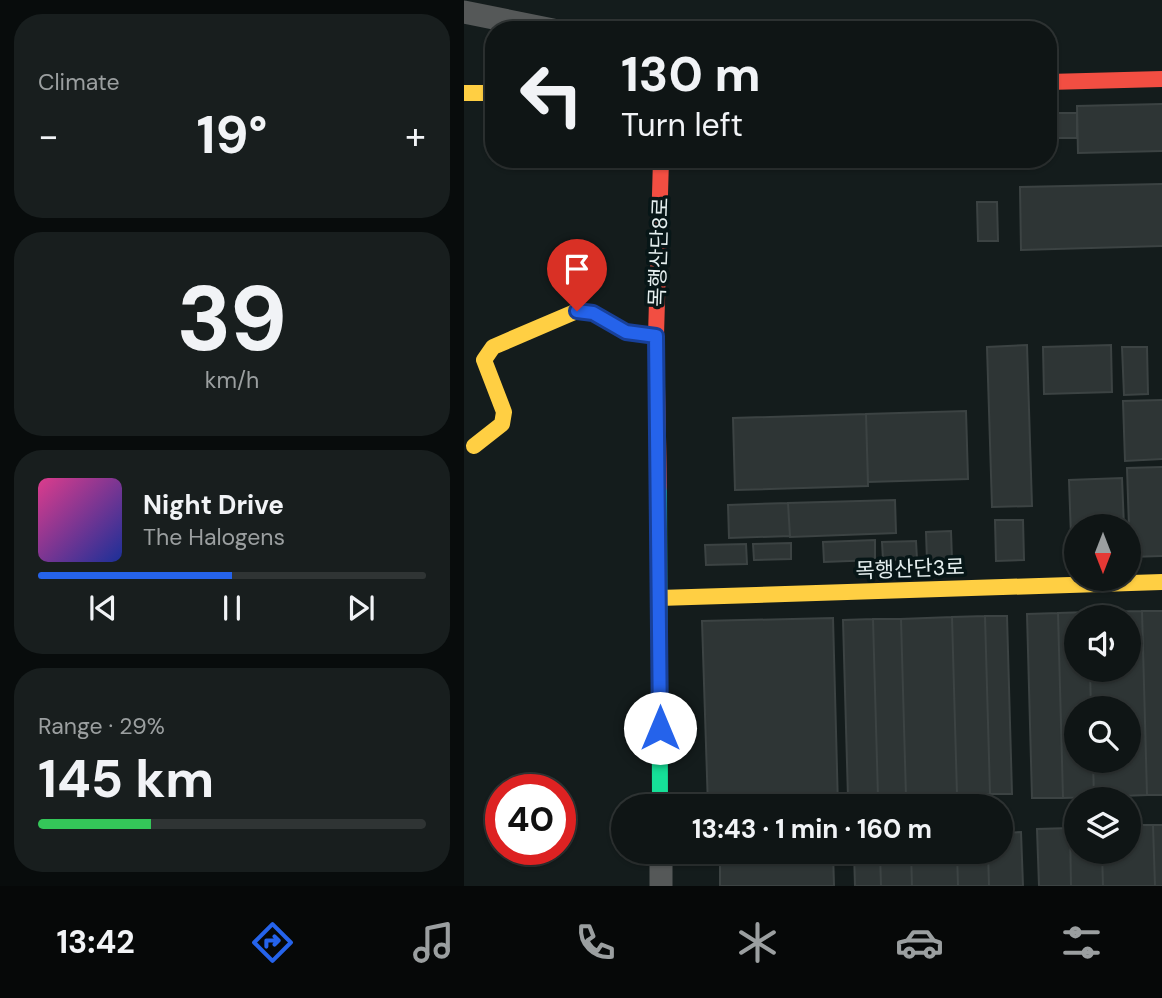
<!DOCTYPE html>
<html lang="en">
<head>
<meta charset="utf-8">
<style>
	body { margin:0; font-family:"DM Sans","Noto Sans KR",sans-serif; background:#181e1e; color:#f1f3f6; height:100vh; display:flex; flex-direction:column; font-size:26px; white-space:nowrap }
	* { box-sizing:border-box; margin:0 }
	p { font-size:23px; color:#9b9fa0 }
	.icon { flex:none; width:38px; height:38px; fill:none; stroke:currentColor; stroke-width:2; stroke-linecap:round; stroke-linejoin:round }
	.map { position:relative; flex:1; overflow:hidden }
	.drawer { display:flex; flex-direction:column; gap:14px; padding:14px; background:#080c0c; width:464px }
	.drawer>* { flex:none }
	.top-card { position:absolute; left:21px; top:21px; width:572px; height:147px; border-radius:28px; box-shadow:0 2px 5px #0004,0 0 0 2px #2f3434; background:#0f1515; color:#f1f3f6; overflow:hidden }
	.needle { width:46px; rotate:180deg }
	.buttons { position:absolute; left:600px; top:514px; display:grid; gap:14px }
	.buttons a { display:grid; place-items:center; width:77px; height:77px; border-radius:50%; background:#0f1515; box-shadow:0 2px 5px #0004,0 0 0 2px #2f3434; font-size:35px }
	.speed { position:absolute; left:21px; top:774px; display:flex; gap:14px; font-size:35px; font-weight:700; text-align:center }
	.speed>* { display:grid; place-content:center; width:91px; height:91px; border-radius:50%; background:#0f1515; box-shadow:0 2px 5px #0004,0 0 0 2px #2f3434; line-height:1 }
	.speed .limit { border:10px solid #d22; background:#fff; color:#111 }
	.pin { position:absolute; display:grid; place-items:center; width:60px; height:60px; color:#fff; margin:-72px -30px; border-radius:50% 50% 50% 0; rotate:-45deg; box-shadow:0 0 7px #0007 }
	.pin .icon { rotate:45deg }
	.me { position:absolute; width:77px; margin:-38px; rotate:0deg; stroke-linejoin:round; filter:drop-shadow(0 0 5px #0008) }
	.turn { display:flex; align-items:center; gap:24px; height:147px; padding:0 21px; font-size:32px }
	.turn .icon { width:91px; height:91px; stroke-width:2.5 }
	.turn b { display:block; font-size:49px; line-height:60px }
	.big { font-size:52px; font-weight:700; line-height:1.1 }
	.drawer .card { flex:1; display:flex; flex-direction:column; justify-content:center; gap:10px; min-width:0; padding:0 24px; border-radius:28px; background:#181e1e }
	.drawer .dial { align-items:center; gap:0 }
	.dial b { font-size:91px; line-height:1 }
	.song { display:flex; align-items:center; gap:21px }
	.cover { width:84px; height:84px; border-radius:10px; background:linear-gradient(135deg,hsl(330 70% 55%),hsl(230 70% 35%)) }
	.played { height:7px; border-radius:4px; background:linear-gradient(90deg,#2563eb 50%,#2f3434 50%) }
	.keys { display:flex; justify-content:space-around; direction:ltr }
	.heat { display:flex; justify-content:space-between; align-items:center; font-size:38px; direction:ltr }
	.charge { height:10px; border-radius:5px; background:linear-gradient(90deg,#34c759 29%,#2f3434 0) }
	.trip { position:absolute; left:147px; top:794px; width:402px; height:70px; border-radius:35px; background:#0f1515; box-shadow:0 2px 5px #0004,0 0 0 2px #2f3434; font-weight:700; line-height:70px; text-align:center }
	.dock { display:flex; height:112px; justify-content:space-around; align-items:center; background:#060808; color:#9b9fa0 }
	.dock .icon { width:49px; height:49px }
	.dock .selected { color:#2563eb }
	.dock b { font-size:32px; color:#f1f3f6 }
	main { display:flex; flex:1; min-height:0 }
	.map>svg:first-child { display:block }
	.building { fill:#2e3535; stroke:#3c4343; stroke-width:2 }
	.lines { fill:none; stroke-linecap:round; stroke-linejoin:round }
	.street { stroke:#555858; stroke-width:23 }
	.fast { stroke:#16e098; stroke-width:16 }
	.slow { stroke:#ffcf43; stroke-width:16 }
	.jam { stroke:#f24e42; stroke-width:16 }
	.route-casing { stroke:#184099; stroke-width:18 }
	.route { stroke:#2563eb; stroke-width:12 }
	.labels { text-anchor:middle; dominant-baseline:central; stroke-width:7; stroke-linejoin:round; paint-order:stroke }
	.street-label { font-size:21px; fill:#e5efef; stroke:#071617 }
</style>
</head>
<body>
<main>
<section class="drawer">
<div class="card"><p>Climate</p>
<div class="heat"><a>−</a><b class="big">19°</b><a>+</a></div>
</div>
<div class="card dial"><b>39</b><p>km/h</p></div>
<div class="card">
<div class="song"><i class="cover"></i><div><b>Night Drive</b><p>The Halogens</p></div></div>
<div class="played"></div>
<div class="keys"><svg class="icon" aria-label="previous" viewBox="0 0 24 24"><path d="M18 5L8 12l10 7zM5 5v14"/></svg><svg class="icon" aria-label="pause" viewBox="0 0 24 24"><path d="M8 5v14M16 5v14"/></svg><svg class="icon" aria-label="next" viewBox="0 0 24 24"><path d="M6 5l10 7-10 7zM19 5v14"/></svg></div>
</div>
<div class="card"><p>Range · 29%</p><b class="big">145 km</b><div class="charge"></div></div>
</section>
<div class="map">
<svg width="699" height="886" viewBox="0 0 699 886">
	<rect width="100%" height="100%" fill="#141c1c"/>
	<path class="building" d="M699,104V151L614,153L613,106Z
		M584,113H613V138H584Z
		M699,184V246L557,250L556,187Z
		M513,202H533L534,241H514Z
		M563,345L568,506L528,507L523,347Z
		M647,345L648,392L580,394L579,347Z
		M658,347H683L684,394L660,395Z
		M699,400V459L661,461L659,401Z
		M502,411L504,479L404,482L402,414Z
		M402,414L404,486L271,490L269,418Z
		M699,467V556L666,557L663,468Z
		M658,478L660,527H612V564L608,565L605,480Z
		M431,500L432,533L326,537L324,503Z
		M324,503L326,536L265,538L264,505Z
		M531,520H559L560,560L532,561Z
		M487,531L488,560L463,561L462,532Z
		M411,540V560L360,562L359,542Z
		M452,541L453,559L419,560L418,542Z
		M327,543V559L290,560L289,544Z
		M282,544L283,564L242,565L241,545Z
		M678,611H699V795H683Z
		M678,611L683,795L630,797L629,761H665V709H627L626,670H665V618H625V612Z
		M625,612V618H612V670H626L627,709H612V761H629L630,797L599,798L594,613Z
		M594,613L599,798H568L563,614Z
		M521,616L526,794L493,795L488,617Z
		M521,616H543L548,794H526Z
		M488,617L493,795L442,797L437,619Z
		M369,618L374,807H244L238,621Z
		M409,619L414,797L384,798L379,620Z
		M409,619H437L442,797H414Z
		M665,825H689L691,886H639L638,852H665Z
		M689,825H699V886H691Z
		M606,828L607,886H575L573,829Z
		M606,828H612V852H638L639,886H607Z
		M557,832L559,886H525L524,852H537V833Z
		M256,852H369L370,886H256Z
		M390,852H416L417,886H391Z
		M416,852H447L448,886H417Z
		M447,852H493L494,886H448Z
		M493,852H524L525,886H494Z"/>
	<g class="lines">
		<path class="street" d="M0,12L89,30
			M197,852V886"/>
		<path class="fast" d="M195,487L196,807"/>
		<path class="slow" d="M0,93H30
			M10,446L38,424L40,412L20,360L29,347L113,311L129,313L162,332L192,336
			M195,598L699,582"/>
		<path class="jam" d="M584,82L699,79
			M195,487L192,336L197,159"/>
	</g>
	<g class="lines">
		<g class="route-casing">
			<path id="route" d="M113,311L129,313L162,332L192,336L196,728"/>
		</g>
		<use href="#route" class="route"/>
	</g>
	<g class="labels">
		<g class="street-label">
			<text transform="translate(195 252) rotate(-88)">목행산단8로</text>
			<text transform="translate(446 569) rotate(-2)">목행산단3로</text>
		</g>
	</g>
</svg>
<div class="buttons">
<a><svg class="needle" viewBox="-14 -14 28 28"><path d="M0-13l5 13h-10z" fill="#e53935"/><path d="M0 13l5-13h-10z" fill="#9b9fa0"/></svg></a>
<a><svg class="icon" aria-label="sound" viewBox="0 0 24 24"><path d="M4 9h4l5-4v14l-5-4H4zM17 9q2 3 0 6"/></svg></a>
<a><svg class="icon" aria-label="search" viewBox="0 0 24 24"><circle cx="10" cy="10" r="6"/><path d="M15 15l6 6"/></svg></a>
<a><svg class="icon" aria-label="layers" viewBox="0 0 24 24"><path d="M12 4l9 5-9 5-9-5zM3 14l9 5 9-5"/></svg></a>
</div>
<div class="speed"><div class="limit">40</div></div>
<div class="pin" style="left:113px;top:311px;background:#d93025"><svg class="icon" aria-label="arrive" viewBox="0 0 24 24"><path d="M6 21V4h12l-3 4 3 4H6"/></svg></div>
<svg class="me" style="left:196px;top:728px" viewBox="-20 -20 40 40"><circle r="19" fill="#fff"/><path d="M0-13L10 11 0 6-10 11z" fill="#2563eb"/></svg>
<div class="trip">13:43 · 1 min · 160 m</div>
<div class="top-card">
<div class="turn"><svg class="icon" aria-label="left" viewBox="0 0 24 24"><path d="M17 20v-9H6M10 6l-5 5 5 5"/></svg><div><b>130 m</b>Turn left</div></div>
</div>
</div>
</main>
<nav class="dock">
<b>13:42</b>
<svg class="icon selected" aria-label="directions" viewBox="0 0 24 24"><path d="M12 3l9 9-9 9-9-9zM9 14v-3h6M13 9l2 2-2 2"/></svg>
<svg class="icon" aria-label="music" viewBox="0 0 24 24"><path d="M9 18V5l10-2v13"/><circle cx="6" cy="18" r="3"/><circle cx="16" cy="16" r="3"/></svg>
<svg class="icon" aria-label="phone" viewBox="0 0 24 24"><path d="M5 4h4l2 5-3 2q2 4 5 5l2-3 5 2v4C11 20 4 13 5 4z"/></svg>
<svg class="icon" aria-label="climate" viewBox="0 0 24 24"><path d="M12 3v18M4 7l16 10M4 17L20 7"/></svg>
<svg class="icon" aria-label="car" viewBox="0 0 24 24"><path d="M5 17H2v-5l4-1 3-4h7l3 4 3 1v5h-3M9 17h6M6 11h13"/><circle cx="7" cy="17" r="2"/><circle cx="17" cy="17" r="2"/></svg>
<svg class="icon" aria-label="filters" viewBox="0 0 24 24"><path d="M4 7h16M4 17h16"/><circle cx="9" cy="7" r="2"/><circle cx="15" cy="17" r="2"/></svg>
</nav>
</body>
</html>
